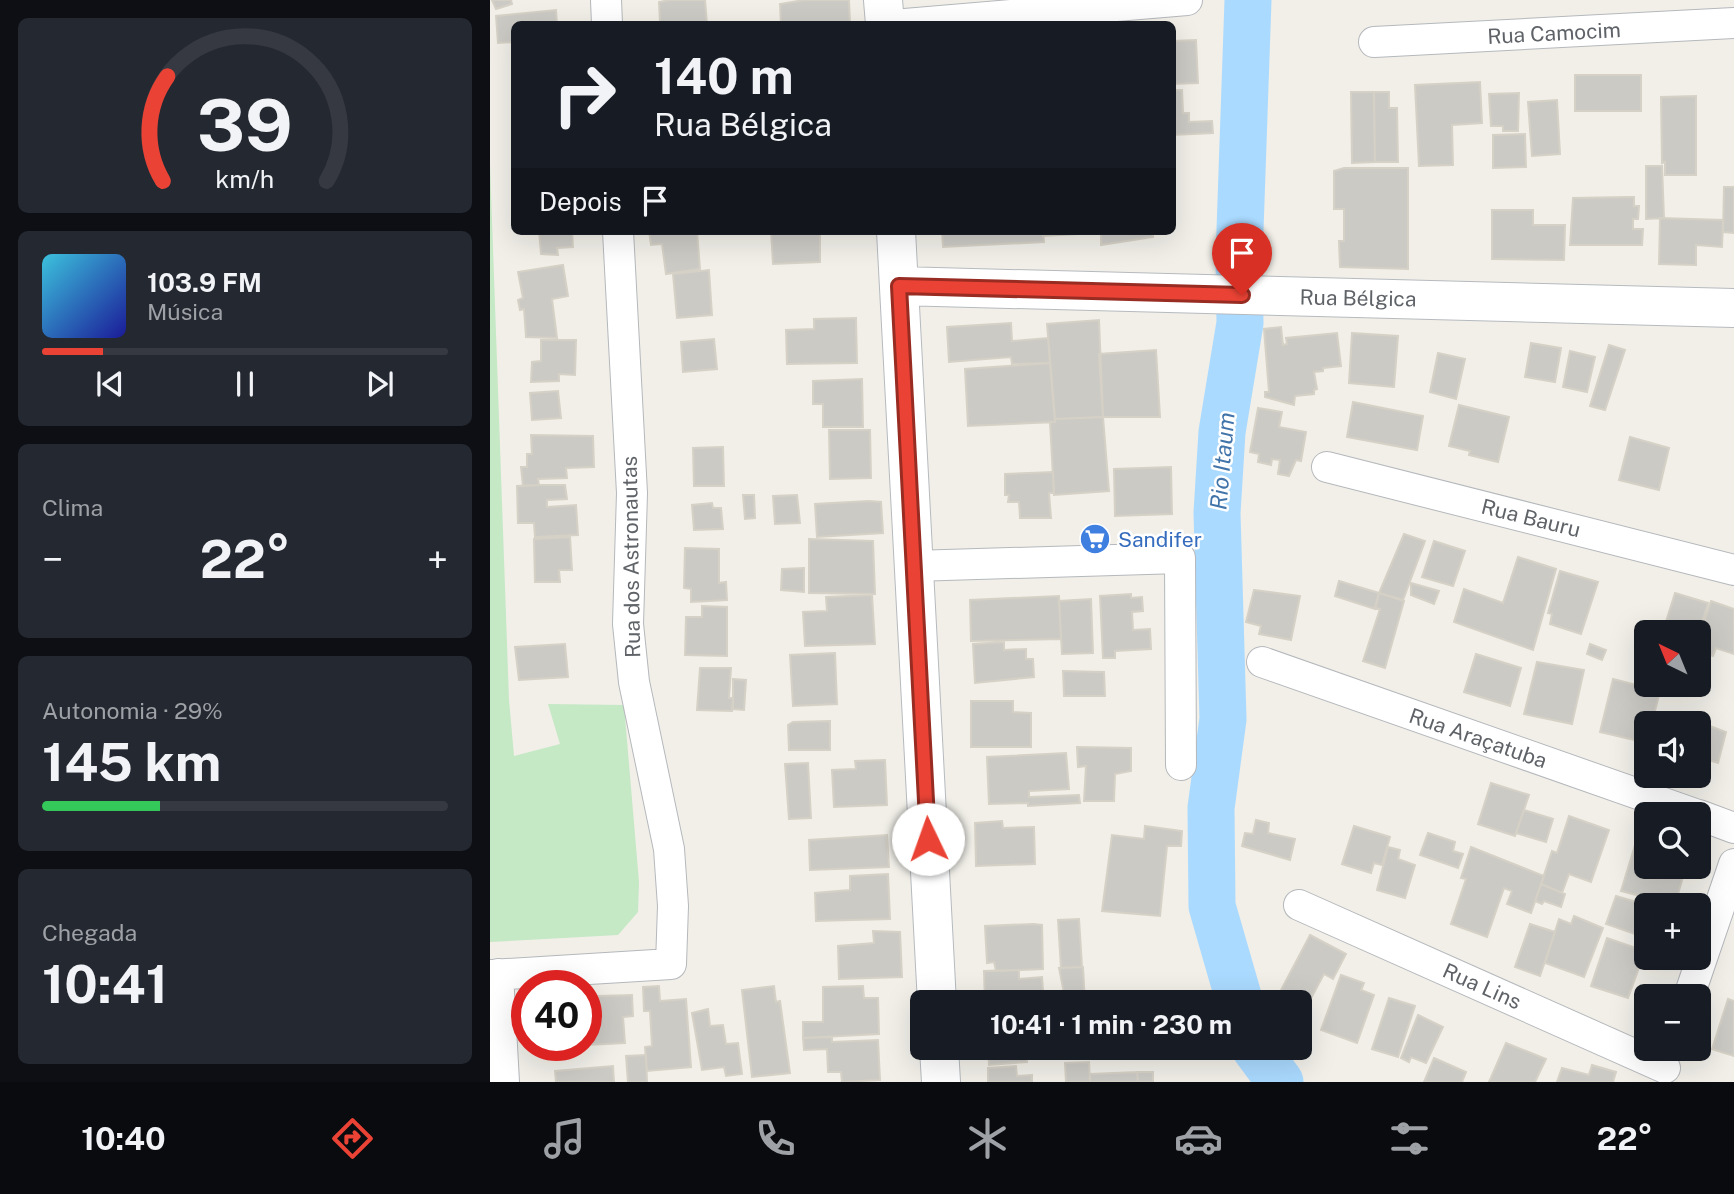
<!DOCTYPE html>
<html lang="pt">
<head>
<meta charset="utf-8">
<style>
	body { margin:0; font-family:"Public Sans",sans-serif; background:#242831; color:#f1f3f6; height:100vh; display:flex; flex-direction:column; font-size:26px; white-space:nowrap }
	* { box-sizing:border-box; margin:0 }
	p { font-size:23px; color:#9ea1a6 }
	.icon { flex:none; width:38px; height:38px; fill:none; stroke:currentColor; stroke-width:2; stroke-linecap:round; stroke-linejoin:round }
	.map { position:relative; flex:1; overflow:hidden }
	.details { display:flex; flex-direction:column; gap:18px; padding:18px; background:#0d0f14; width:490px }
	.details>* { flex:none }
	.guide { position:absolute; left:21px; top:21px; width:665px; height:214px; border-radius:10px; box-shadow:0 7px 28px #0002; background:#171b24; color:#f1f3f6; overflow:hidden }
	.needle { width:46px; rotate:317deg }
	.controls { position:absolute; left:1144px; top:620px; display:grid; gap:14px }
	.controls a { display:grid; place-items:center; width:77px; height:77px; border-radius:10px; background:#171b24; box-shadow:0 7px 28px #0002; font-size:35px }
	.speed { position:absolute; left:21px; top:970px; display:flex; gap:14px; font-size:35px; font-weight:700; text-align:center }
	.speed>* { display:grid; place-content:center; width:91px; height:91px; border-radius:50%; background:#171b24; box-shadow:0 7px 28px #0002; line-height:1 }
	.speed .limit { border:10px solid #d22; background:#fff; color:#111 }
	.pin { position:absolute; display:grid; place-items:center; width:60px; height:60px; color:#fff; margin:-72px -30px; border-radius:50% 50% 50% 0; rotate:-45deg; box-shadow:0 0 7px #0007 }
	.pin .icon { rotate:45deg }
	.me { position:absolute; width:77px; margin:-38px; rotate:357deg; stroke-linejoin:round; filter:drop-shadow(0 0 5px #0008) }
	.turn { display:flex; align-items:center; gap:24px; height:147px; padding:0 28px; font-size:32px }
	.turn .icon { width:91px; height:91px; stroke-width:2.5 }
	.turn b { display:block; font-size:49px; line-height:60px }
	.then { display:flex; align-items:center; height:66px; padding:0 28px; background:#0003; gap:14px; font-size:26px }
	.big { font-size:52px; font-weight:700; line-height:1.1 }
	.details .tile { flex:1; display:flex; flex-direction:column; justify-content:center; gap:10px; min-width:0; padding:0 24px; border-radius:10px; background:#242831 }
	.details .dial { align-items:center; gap:0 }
	.dial svg { height:182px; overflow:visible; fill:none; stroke:#363941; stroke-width:7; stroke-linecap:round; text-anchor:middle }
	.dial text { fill:#f1f3f6; stroke:none }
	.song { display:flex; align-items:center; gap:21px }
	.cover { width:84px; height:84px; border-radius:10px; background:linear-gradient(135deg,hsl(190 70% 55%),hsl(240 70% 35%)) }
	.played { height:7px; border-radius:4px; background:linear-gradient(90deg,#ea4335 15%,#363941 15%) }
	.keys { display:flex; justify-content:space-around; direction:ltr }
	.heat { display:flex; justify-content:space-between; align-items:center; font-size:38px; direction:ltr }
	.charge { height:10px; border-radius:5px; background:linear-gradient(90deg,#34c759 29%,#363941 0) }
	.trip { position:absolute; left:420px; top:990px; width:402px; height:70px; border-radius:10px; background:#171b24; box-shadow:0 7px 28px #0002; font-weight:700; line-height:70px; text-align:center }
	.tab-bar { display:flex; height:112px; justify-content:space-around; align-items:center; background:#090b0e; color:#9ea1a6 }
	.tab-bar .icon { width:49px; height:49px }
	.tab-bar .current { color:#ea4335 }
	.tab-bar b { font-size:32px; color:#f1f3f6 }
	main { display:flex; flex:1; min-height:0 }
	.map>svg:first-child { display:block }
	.green { fill:#c5e8c5 }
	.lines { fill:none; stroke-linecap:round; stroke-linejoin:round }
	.river { stroke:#aadaff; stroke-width:47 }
	.building { fill:#cccac5; stroke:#d6d1c6; stroke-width:2 }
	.street-casing { stroke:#b5b8bc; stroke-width:32 }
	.secondary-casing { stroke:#b6babf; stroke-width:40 }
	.street { stroke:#fff; stroke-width:30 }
	.secondary { stroke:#fff; stroke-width:38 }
	.route-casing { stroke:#982c22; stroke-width:18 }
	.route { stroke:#ea4335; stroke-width:12 }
	.labels { text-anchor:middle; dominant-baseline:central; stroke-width:5; stroke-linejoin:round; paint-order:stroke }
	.street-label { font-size:21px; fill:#5f6368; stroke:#fff }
	.shop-label { font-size:21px; fill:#366cbe; stroke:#fff; text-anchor:start }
	.water-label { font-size:23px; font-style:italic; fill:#4174aa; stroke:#fff }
</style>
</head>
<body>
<main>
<section class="details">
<div class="tile dial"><svg viewBox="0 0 100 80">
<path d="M14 69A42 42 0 1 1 86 69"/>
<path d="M14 69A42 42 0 0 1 16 23" stroke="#ea4335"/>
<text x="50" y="56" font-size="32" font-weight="700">39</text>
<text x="50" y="72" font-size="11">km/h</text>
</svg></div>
<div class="tile">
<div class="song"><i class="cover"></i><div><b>103.9 FM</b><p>Música</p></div></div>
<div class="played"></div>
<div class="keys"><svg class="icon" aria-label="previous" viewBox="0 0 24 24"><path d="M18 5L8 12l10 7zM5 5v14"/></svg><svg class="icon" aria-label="pause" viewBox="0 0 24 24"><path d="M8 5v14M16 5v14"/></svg><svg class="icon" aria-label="next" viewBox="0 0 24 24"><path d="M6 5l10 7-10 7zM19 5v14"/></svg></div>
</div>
<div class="tile"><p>Clima</p>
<div class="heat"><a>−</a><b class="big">22°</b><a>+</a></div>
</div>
<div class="tile"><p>Autonomia · 29%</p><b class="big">145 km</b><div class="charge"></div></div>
<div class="tile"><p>Chegada</p><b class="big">10:41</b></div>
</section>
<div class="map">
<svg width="1244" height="1082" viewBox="0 0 1244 1082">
	<rect width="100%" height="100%" fill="#f1efe8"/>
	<path class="green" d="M0,164L19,700L24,756L70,744L58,704L134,705L149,882L148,912L128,935L0,942Z"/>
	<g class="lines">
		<path class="river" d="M750,1003L722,906L721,808L733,719L727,513L732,432L750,323L749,259L758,0
			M765,1048L790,1082"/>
	</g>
	<path class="building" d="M2,0H21L22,4L6,9Z
		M180,0H215L217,24L170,22L169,2Z
		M314,0H359L360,24H291L290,4Z
		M66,10L67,24H24V42L8,43L6,16Z
		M706,40L708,83L682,84V41Z
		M1085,75H1151V111H1085Z
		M990,82L992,123L962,125L963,165L929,166L925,85Z
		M682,90H692L693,113H699V122L722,121L723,133L682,135Z
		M861,92H884L885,162L862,163Z
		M884,92H899V108H907L908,162H885Z
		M1029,93L1028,131H1013V126H1001L999,94Z
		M1206,96V175H1175V162L1172,163L1171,97Z
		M1067,100L1070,154L1042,156L1038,102Z
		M1035,134L1036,167L1003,168V135Z
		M1156,166H1172L1174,218L1156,219Z
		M854,168H918V269L850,267L849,241H854V209H844V171Z
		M1234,187H1244V233L1233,232Z
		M1139,197H1144V206H1149L1148,219H1143V229H1153L1152,245H1080L1083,198Z
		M1002,210H1043V225H1075L1074,260L1002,259Z
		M1170,218L1233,220L1232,247L1206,245V265L1169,264Z
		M49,231H82L83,247L67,248L68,255L51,254Z
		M159,231H207L210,269L176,274L172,244L161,245Z
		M281,231H330V262L283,264Z
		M452,231H553L554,242L453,247Z
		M553,231H604L605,233L553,236Z
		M611,231H662L663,237L611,245Z
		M73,265L78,296L62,299L67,338L36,337L34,309L30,310L28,300L33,298L28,272Z
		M219,270L222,315L187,318L183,274Z
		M366,318L367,363L297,364L296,330L324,329V319Z
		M609,320L613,417L565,419L557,324Z
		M521,323L522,341L558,338L560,363L522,364L521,357L459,362L457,327Z
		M791,327L793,345L797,344L796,338L847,333L851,366L833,368V371L824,372L827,389L824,390V394L805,396L804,405L775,397V392H779L774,329Z
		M862,333L908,336L904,387L859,383Z
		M224,339L227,369L193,372L191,342Z
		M51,340H86L85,375L69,374V381L41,382L42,362L51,361Z
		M1041,343L1071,348L1065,382L1035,377Z
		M1119,345L1135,350L1115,410L1100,406Z
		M666,350L670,417H613L609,354Z
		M1080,351L1105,357L1097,392L1073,387Z
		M948,353L975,359L966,399L940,392Z
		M560,363L565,422L478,426L475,369Z
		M372,379L373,427H333V404H323V381Z
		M68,391L71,418L42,420L40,393Z
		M863,402L933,416L927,450L857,437Z
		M969,405L1019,417L1008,462L979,455L980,451L959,446Z
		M768,408L792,412L789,427L816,432L811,461L806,460L799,476L788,474L790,460L782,459L781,465L768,462L769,454L760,452Z
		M613,417L619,491L564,495L560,422H565V419Z
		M339,430H380L381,478L340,479Z
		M41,435L103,436L104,467L76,468L77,478L48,479L49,485L33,486L31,467H37V454H42Z
		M1140,437L1179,448L1169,490L1129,480Z
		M233,447L234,486H204L203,448Z
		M681,467L682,514L625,516L624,469Z
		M563,472L564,493H559L561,518H530L529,502H518L519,495H515V474Z
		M49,485H75L77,499L57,500V507L86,505L88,535L45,537L44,523H28L27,486Z
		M253,495H264L265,518L255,519Z
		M307,495L310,523L285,524L283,496Z
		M379,501L391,502L393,533L327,537L325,504Z
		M222,503L223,508H231L233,529L204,530L202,505Z
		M914,534L935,541L913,600L889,593Z
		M80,537L82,570H69L70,582H45L44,539Z
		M319,539L383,541L385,594L319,593Z
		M944,541L975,551L963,586L932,577Z
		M195,548L229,549V583L236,582L237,600L201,602V589L194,588Z
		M1028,557L1066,569L1043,650L964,622L974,589L1013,603Z
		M314,568V592L291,590L292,569Z
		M1070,571L1108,582L1091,634L1060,624L1062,614L1058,613Z
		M849,581L889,593L885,609L845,596Z
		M921,583L949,591L944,604L921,595Z
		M764,590L810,596L801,640L769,634L771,626L756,622Z
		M889,593L914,601L895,668L873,661L890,609L885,608Z
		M1185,593L1218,603L1209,632H1157V661L1148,658L1158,626L1173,631Z
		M641,594V598L652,597L653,611L642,612L643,630L660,629L661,649L625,651V658H613L610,596Z
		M382,595L385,644L315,646L313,612L337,611L336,597Z
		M569,596L571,639L481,641L480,600Z
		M601,599L603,653L572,654L569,601Z
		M1221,601L1244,609V654L1226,648L1223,656L1209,651V637Z
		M212,606L237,607V656L195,655L196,617H212Z
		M514,642V650L536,649V659H543L544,677L485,683L483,644Z
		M75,644L78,677L29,680L25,647Z
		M1100,644L1116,650L1112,660L1097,654Z
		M345,653L347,704L303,706L300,655Z
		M986,654L1031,668L1020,706L974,692Z
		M1047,662L1094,670L1082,724L1034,714Z
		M210,668H241L239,698H243L242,711L207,710Z
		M573,671L614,672L615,696H574Z
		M243,679L256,680L254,710L243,709Z
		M1123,679L1170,691L1162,723H1157V743L1110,732Z
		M481,701H523V712L541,713V747H481Z
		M1188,716L1212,723L1236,732L1228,763L1209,757V723H1186Z
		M340,721V750H299L298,725L303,722Z
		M587,747L641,748V771L625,774L624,801H594L596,766L588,767Z
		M576,753L579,789L539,791V797L589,795L590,803L538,806V803L499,804L497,757Z
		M395,760L397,805L344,807L342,770L366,769L365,761Z
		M318,763L321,818L299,819L295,764Z
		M1001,783L1039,795L1025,836L988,824Z
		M1034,810L1063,819L1056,842L1026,833Z
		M1079,816L1119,830L1101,882L1079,874L1072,893L1051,884L1062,851L1067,853Z
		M766,820L779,823L778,833L805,839L800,860L752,846L755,833L763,834Z
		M512,821L513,828L544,827L545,864L486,866L485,823Z
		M1152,822L1157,824V866H1196L1185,905L1131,891Z
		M655,826L692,831L691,846H677L670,916L612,911L622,835L654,839Z
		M864,826L900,837L892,865L884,863L881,873L852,864Z
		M938,833L965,842L963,851L973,854L968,868L930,855Z
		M397,835L399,867L320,870L319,840Z
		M898,847L910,850L908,859L925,865L915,898L887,890Z
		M981,847L1054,876L1041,913L1017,904L1022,891L1014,888L997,937L961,924L976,879L971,878Z
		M398,874L400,919L326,921L325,893L360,890V876Z
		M1051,884L1075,894L1071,907L1054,901L1052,904L1045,901Z
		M1126,896L1157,905V918L1151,916L1145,934L1116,924Z
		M1084,916L1113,928L1094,977L1055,963L1069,919L1081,924Z
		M589,919L592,967L571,968L568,920Z
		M543,924L552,925L553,969L506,971L504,962L497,963L495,926Z
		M1040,924L1065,932L1050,976L1025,967Z
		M383,931L410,932L412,977L349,979L348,946L384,943Z
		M820,935L856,954L843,979L834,974L818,1004L791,990Z
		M1117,938L1155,951L1138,998L1101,986Z
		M593,967L595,1003H576L569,968Z
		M529,970V979L552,977L554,1003H495L494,971Z
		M851,975L874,983L871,990L884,995L867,1043L831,1030Z
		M169,986L170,1001L196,999L201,1067L157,1071L155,1047L162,1046L160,1011H154L153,987Z
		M284,986L286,1002L290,1001L300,1073L262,1077L252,990Z
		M373,986L374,998H388L389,1034L313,1038V1022H333V987Z
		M142,995L143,1016L133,1017L135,1043L96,1045V997L100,1009H108V996Z
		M899,998L925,1006L908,1057L882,1049Z
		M1238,999L1244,1001V1056L1222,1049Z
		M218,1009L220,1026L233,1025L236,1044L248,1043L252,1074L236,1076L234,1067L212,1070L202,1013Z
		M928,1015L953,1027L936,1063L921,1057L919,1062L911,1058Z
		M342,1037V1042L388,1040L390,1080L352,1082L351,1072H338L337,1049L314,1050L313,1038Z
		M1016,1043L1056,1059L1045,1082H999Z
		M498,1048H536L537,1062L499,1065Z
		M156,1055L157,1082H138L136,1056Z
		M944,1058L976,1072L972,1082H934Z
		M599,1062L600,1082H576L575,1063Z
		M1102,1065L1126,1072L1123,1082H1067L1072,1068L1099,1075Z
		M123,1066L124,1082H66L65,1071Z
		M526,1066L527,1076L542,1075V1082H498V1068Z
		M647,1072H663V1082H648Z
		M647,1072L648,1082H600V1074Z"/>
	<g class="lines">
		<g class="street-casing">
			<path id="street" d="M116,0L117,24
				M415,24L697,0
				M884,42L1244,23
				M837,467L1244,570
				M423,566L690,558L691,765
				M772,662L1205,814
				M1209,815L1244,828
				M809,905L1175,1068
				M8,974L14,1082
				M0,975L181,964L183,906L179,849L144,682L138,624L142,493L128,231
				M1199,996L1244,864"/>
		</g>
		<g class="secondary-casing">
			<path id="secondary" d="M393,0L395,24
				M406,231L447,1003
				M409,286L1244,308
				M449,1048L451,1082"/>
		</g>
		<use href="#street" class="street"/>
		<use href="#secondary" class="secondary"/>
	</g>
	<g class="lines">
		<g class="route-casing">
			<path id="route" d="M438,839L409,286L752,295"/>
		</g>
		<use href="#route" class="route"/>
	</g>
	<defs>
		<g id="supermarket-disc" transform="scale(1.575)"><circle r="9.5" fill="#3f7fe0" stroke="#fff"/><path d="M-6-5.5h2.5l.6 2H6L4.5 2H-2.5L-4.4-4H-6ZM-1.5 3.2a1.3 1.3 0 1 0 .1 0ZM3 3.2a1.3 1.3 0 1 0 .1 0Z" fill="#fff"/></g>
	</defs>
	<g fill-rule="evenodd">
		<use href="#supermarket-disc" x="605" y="539"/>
	</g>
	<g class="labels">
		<g class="street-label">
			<text transform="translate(1064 33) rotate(-3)">Rua Camocim</text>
			<text transform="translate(868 298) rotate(1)">Rua Bélgica</text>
			<text transform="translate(1041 518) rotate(14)">Rua Bauru</text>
			<text transform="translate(141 557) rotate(-91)">Rua dos Astronautas</text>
			<text transform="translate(988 738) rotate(19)">Rua Araçatuba</text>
			<text transform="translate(992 986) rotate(24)">Rua Lins</text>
		</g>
		<g class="shop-label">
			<text x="628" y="539">Sandifer</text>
		</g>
		<g class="water-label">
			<text transform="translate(732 461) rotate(-85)">Rio Itaum</text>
		</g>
	</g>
</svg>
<div class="controls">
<a><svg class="needle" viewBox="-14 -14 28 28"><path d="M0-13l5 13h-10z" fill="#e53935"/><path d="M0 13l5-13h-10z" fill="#9ea1a6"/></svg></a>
<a><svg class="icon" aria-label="sound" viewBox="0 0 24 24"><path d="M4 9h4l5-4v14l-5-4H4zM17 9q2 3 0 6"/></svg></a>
<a><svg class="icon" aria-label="search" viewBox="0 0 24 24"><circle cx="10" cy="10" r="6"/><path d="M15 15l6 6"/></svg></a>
<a>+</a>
<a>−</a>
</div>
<div class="speed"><div class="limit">40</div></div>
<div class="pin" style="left:752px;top:295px;background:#d93025"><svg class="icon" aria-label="arrive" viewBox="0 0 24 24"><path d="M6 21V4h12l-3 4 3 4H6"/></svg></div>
<svg class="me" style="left:438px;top:839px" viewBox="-20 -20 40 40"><circle r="19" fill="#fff"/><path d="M0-13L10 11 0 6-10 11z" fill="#ea4335"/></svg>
<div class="trip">10:41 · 1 min · 230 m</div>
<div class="guide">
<div class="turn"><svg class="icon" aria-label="right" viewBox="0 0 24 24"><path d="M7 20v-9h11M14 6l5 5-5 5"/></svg><div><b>140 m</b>Rua Bélgica</div></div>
<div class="then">Depois<svg class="icon" aria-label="arrive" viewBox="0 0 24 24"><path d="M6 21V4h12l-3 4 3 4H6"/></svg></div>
</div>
</div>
</main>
<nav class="tab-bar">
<b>10:40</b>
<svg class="icon current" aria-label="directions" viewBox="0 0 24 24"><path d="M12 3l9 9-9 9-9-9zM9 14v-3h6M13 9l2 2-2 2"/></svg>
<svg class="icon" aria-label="music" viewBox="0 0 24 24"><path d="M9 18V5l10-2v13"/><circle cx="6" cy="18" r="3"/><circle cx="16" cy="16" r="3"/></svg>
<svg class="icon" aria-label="phone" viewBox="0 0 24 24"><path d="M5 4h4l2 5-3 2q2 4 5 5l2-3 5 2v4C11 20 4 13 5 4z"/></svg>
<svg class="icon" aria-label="climate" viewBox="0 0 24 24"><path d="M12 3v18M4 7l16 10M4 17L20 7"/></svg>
<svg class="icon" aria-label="car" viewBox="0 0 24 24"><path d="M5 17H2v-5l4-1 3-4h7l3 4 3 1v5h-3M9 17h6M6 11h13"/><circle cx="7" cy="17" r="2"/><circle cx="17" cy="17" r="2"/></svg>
<svg class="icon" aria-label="filters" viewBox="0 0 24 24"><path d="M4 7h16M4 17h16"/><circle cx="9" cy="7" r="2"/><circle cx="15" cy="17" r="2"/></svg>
<b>22°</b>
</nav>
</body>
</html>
